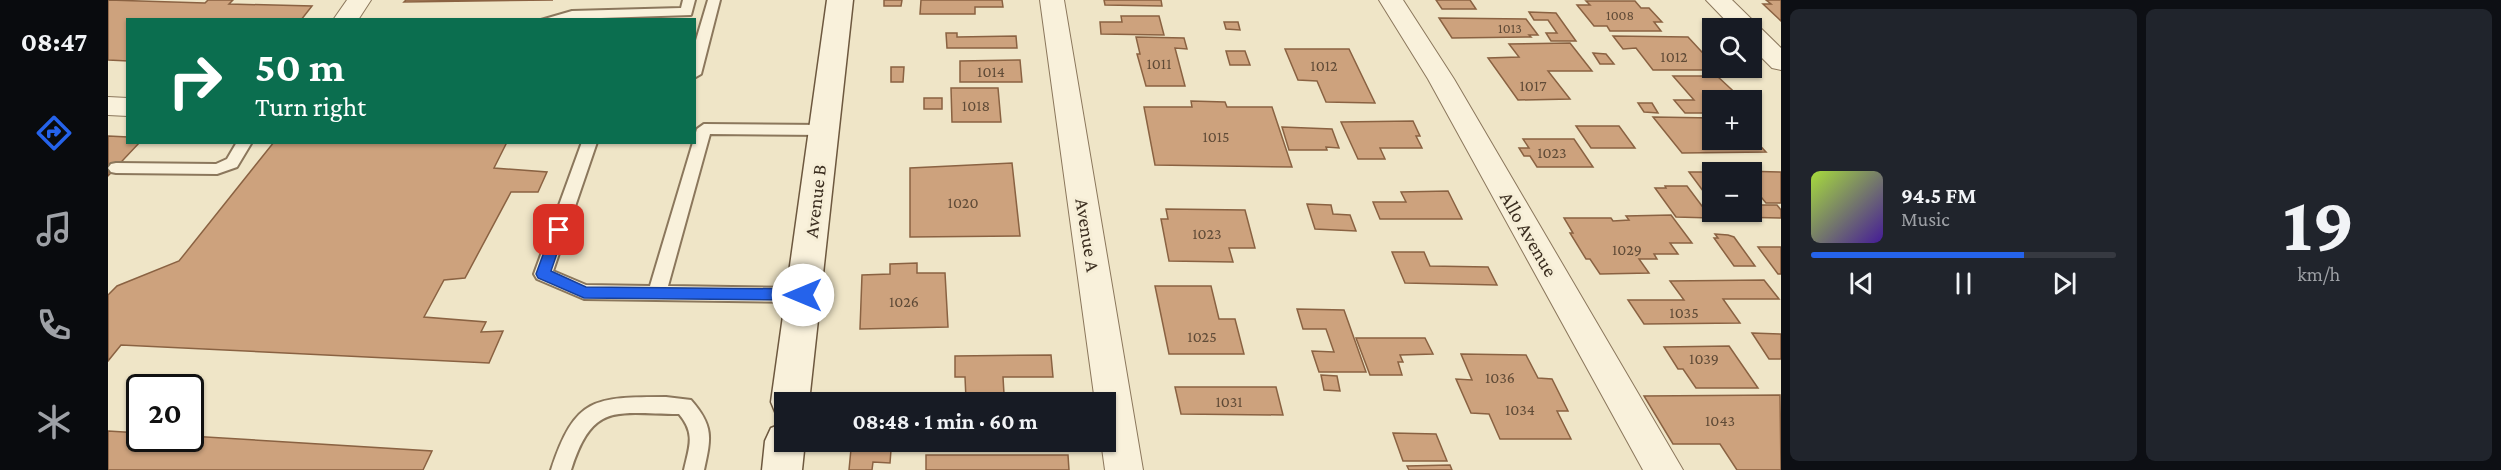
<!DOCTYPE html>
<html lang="en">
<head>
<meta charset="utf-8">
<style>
	body { margin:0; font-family:"Crimson Pro",serif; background:#20242c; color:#f1f3f6; height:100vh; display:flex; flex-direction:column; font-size:22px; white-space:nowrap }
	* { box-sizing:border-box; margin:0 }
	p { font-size:20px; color:#9ea1a6 }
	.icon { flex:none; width:33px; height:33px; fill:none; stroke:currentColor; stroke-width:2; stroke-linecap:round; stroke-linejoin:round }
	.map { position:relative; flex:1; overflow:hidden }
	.panel { display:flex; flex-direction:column; gap:9px; padding:9px; background:#0d0f14; width:720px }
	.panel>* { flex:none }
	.top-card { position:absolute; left:18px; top:18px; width:570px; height:126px; border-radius:0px; box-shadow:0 2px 4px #0004; background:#0b6e4f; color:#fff; overflow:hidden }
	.buttons { position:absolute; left:1594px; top:18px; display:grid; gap:12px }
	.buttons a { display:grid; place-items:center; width:60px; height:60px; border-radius:0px; background:#171b24; box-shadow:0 2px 4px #0004; font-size:30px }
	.speed { position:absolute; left:18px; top:374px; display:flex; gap:12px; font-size:30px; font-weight:700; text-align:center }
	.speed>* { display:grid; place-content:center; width:78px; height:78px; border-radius:50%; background:#171b24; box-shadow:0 2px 4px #0004; line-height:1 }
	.speed .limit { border:3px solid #111; border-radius:9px; background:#fff; color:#111 }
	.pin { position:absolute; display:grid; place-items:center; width:51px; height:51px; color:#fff; margin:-26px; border-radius:12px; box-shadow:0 3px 9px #0006 }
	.me { position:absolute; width:66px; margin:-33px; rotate:270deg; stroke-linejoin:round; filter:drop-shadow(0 0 4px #0008) }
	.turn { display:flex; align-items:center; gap:21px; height:126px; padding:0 30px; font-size:27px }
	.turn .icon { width:78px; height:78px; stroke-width:2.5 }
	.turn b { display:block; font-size:42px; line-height:51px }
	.panel .tile { flex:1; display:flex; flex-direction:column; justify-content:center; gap:9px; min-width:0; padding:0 21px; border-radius:9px; background:#20242c }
	.panel .dial { align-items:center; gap:0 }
	.dial b { font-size:78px; line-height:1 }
	.song { display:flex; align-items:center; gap:18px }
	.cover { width:72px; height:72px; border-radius:9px; background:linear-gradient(135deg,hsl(80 70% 55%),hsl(260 70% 35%)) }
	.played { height:6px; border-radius:3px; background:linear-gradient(90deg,#2563eb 70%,#363941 70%) }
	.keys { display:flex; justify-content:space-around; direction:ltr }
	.panel .tiles { flex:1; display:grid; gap:9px; grid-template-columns:repeat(2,1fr) }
	.trip { position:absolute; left:666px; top:392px; width:342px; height:60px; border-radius:0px; background:#171b24; box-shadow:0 2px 4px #0004; font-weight:700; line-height:60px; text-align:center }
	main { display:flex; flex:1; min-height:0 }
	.menu { display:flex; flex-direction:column; width:108px; justify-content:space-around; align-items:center; background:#090b0e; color:#9ea1a6 }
	.menu .icon { width:42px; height:42px }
	.menu .on { color:#2563eb }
	.menu b { font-size:27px; color:#f1f3f6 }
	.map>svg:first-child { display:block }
	.building { fill:#cda27d; stroke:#8a6242; stroke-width:1.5 }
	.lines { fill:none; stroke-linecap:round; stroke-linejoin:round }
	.lane-casing { stroke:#8b775c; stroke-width:4 }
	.street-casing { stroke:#8b775c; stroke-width:2 }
	.secondary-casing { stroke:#6d583f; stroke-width:3 }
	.lane { fill:#f9f1db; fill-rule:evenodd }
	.street { fill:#f9f1db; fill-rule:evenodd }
	.secondary { fill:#f9f1db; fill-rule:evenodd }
	.route { fill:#2563eb; stroke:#184099; stroke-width:1.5 }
	.labels { text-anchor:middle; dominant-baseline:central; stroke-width:6; stroke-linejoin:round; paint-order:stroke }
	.far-number-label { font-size:14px; fill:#604b37 }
	.number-label { font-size:16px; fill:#604b37 }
	.street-label { font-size:20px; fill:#3b2e20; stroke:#f6eed7 }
</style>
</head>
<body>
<main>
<nav class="menu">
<b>08:47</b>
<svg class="icon on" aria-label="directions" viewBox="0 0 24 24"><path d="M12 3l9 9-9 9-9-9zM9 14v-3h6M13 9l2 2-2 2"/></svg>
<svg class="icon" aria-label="music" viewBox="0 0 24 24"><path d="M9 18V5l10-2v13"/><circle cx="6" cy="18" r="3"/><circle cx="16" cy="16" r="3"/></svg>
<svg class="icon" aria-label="phone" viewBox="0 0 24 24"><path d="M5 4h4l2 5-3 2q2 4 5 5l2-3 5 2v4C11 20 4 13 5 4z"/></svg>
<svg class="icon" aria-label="climate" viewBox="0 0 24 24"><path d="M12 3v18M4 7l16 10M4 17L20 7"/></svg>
</nav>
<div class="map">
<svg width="1673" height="470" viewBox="0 0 1673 470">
	<rect width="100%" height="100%" fill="#efe5c7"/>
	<path class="building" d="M0,0L97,3L100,0H125L121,4L204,6L193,20H20V61L0,60Z
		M298,0H445L296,2Z
		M776,0H794L793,6H776Z
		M813,0H894L895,7H867V14H812Z
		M996,0H1053L1054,6L997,5Z
		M1328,0H1362L1368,9H1334Z
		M1658,0H1673V21L1655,4H1663Z
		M1478,1H1527L1533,8H1541L1554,22H1546L1553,31H1502L1499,26H1486L1469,5H1482Z
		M1421,12L1448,13L1468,41H1443L1438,33H1449L1440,20H1426Z
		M1013,16H1051L1056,35L993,34L992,22H1014Z
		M1331,18L1418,19L1430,35H1421L1423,37L1344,38Z
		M1116,22H1130L1132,30L1118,29Z
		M838,33H849V37L908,36L909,48H839Z
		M1505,36L1580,37L1605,64V68L1610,70H1545L1528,48L1515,49Z
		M1028,37L1076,38L1079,49L1067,48L1077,86H1038L1029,54H1032Z
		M1462,43L1484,71H1440L1462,99L1410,100L1380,58L1411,57L1401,44Z
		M1177,49H1241L1267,103L1218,102L1209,81L1190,80Z
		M1118,51H1137L1142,65H1122Z
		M1485,53L1498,54L1506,64H1492Z
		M912,60L914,82H852V61Z
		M783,67H796L795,82H783Z
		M1565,76H1609L1635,100H1644H1605V113H1577L1566,100H1586Z
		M843,88H890L893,122H844Z
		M816,98H834V109H816Z
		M1083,101L1117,102L1119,107H1164L1184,167L1047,165L1036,107H1084Z
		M1530,103H1544L1550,113L1536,112Z
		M1545,117L1605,118V140H1644V137L1658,152L1574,153Z
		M1305,121L1312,136H1308L1314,148H1272L1277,159H1250L1233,122Z
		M1468,126H1511L1527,148H1483Z
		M1174,127L1224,129L1231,148L1218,147L1219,150H1181Z
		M0,136L20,137V142H32L0,176Z
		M1415,139H1466L1485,167H1429L1422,156H1416L1411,148H1421Z
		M166,142H399L386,168L439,172L430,192H403L357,278L336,280L316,317L378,322L373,332L395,331L381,363L13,345L0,361V295L9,286L71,261Z
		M904,163L912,236L802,237V168Z
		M1632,171L1673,172V203H1658L1644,186V172Z
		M1581,172H1609H1605V199H1601Z
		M1557,186H1579L1603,218L1568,217L1547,188H1558Z
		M1340,191L1354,219H1272L1265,202H1298L1293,192Z
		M1199,204L1223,205L1225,214L1242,215L1248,231L1207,229Z
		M1644,205H1669L1673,210V218L1628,217L1623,212H1644Z
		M1058,209L1137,210L1147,248H1121L1125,262L1061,261L1053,219H1060Z
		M1563,215L1584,243H1562L1570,254H1546L1549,259H1531L1541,273L1492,274L1482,259H1478L1462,233H1465L1456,218H1503L1505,221L1521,220L1518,216Z
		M1607,234L1620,235L1626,237L1647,266H1626L1606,238H1610Z
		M1650,247H1673V274H1670Z
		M1284,252H1316L1322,266L1380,267L1389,285L1297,283Z
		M809,263V273H837L840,327L752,329L754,275L782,274V264Z
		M1656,280L1671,299H1615L1632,323L1536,324L1520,300H1576L1562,281Z
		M1047,286H1103L1111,319H1127L1136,354H1061Z
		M1189,309L1236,310L1258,372H1211L1204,351L1226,352L1218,329H1195Z
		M1644,333L1673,334V359H1661Z
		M1248,338H1317L1325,354L1292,355L1295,362H1290L1294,375H1262Z
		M1621,346L1650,388H1588L1575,369H1570L1556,347Z
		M1353,354L1418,355L1430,378L1444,379L1460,411H1449L1463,439H1392L1381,414L1363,413L1348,379L1364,380Z
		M943,355L945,377H895L896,394H885V399H858L857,377H847V356Z
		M1213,375L1229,376L1232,391L1216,390Z
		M1067,387H1168L1175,415L1073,414Z
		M1672,395L1673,470H1629L1612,444H1565L1536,396Z
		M0,431L32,433V438H82V436L324,451L315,470H0Z
		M1285,433L1328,434L1339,461H1295Z
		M743,449L783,450L782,463L765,462L764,470H741Z
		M818,455H960L961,470H818Z
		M1342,465L1344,470H1301L1299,466Z"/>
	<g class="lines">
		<g class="lane-casing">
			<path id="lane" d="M575,0H587L583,15L433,20L464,11L573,8Z
				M600,0H612L593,74L586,78V47Z
				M596,124L716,125L723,130L716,135L602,134L560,286L695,288L701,290L704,295L701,300L695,302L476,299L429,279L426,274L474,142H489L445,271L478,285L542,286L589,129Z
				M129,142H144L129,167L109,174L8,173L3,172L0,168L3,164L8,163L108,164L119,159Z
				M558,397L583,400C606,426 603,438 596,470H576C581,447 588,434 571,414C508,414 485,401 463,470H443C467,397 486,397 558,397Z"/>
		</g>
		<g class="street-casing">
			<path id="street" d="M239,0H263L250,20H225Z
				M932,0H956L1035,470H997L993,441H998V402H987Z
				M1271,0H1295L1346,79L1575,470H1535L1320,79Z
				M1598,0H1624L1673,48V70L1664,68L1644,48V28H1625Z
				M0,97L20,98V116L0,115Z"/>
		</g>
		<g class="secondary-casing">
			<path id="secondary" d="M719,0H745L701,402H676V417L668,414L663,402Z
				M676,423V441H697L694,470H654L657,441L663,428Z"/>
		</g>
		<use href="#lane" class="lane"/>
		<use href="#street" class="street"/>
		<use href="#secondary" class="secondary"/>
	</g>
	<path class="route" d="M451,225L457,230L443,271L478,287L695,289L700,291L702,295L700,299L695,300L476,298L430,278L428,274L444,230Z"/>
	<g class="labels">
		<g class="far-number-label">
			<text x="1512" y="15">1008</text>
			<text x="1402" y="28">1013</text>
		</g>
		<g class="number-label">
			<text x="1566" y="56">1012</text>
			<text x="1051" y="63">1011</text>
			<text x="1216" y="65">1012</text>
			<text x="883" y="71">1014</text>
			<text x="1425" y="85">1017</text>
			<text x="868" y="105">1018</text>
			<text x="1108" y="136">1015</text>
			<text x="1444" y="152">1023</text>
			<text x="855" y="202">1020</text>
			<text x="1099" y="233">1023</text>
			<text x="1519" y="249">1029</text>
			<text x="796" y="301">1026</text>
			<text x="1576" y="312">1035</text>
			<text x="1094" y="336">1025</text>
			<text x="1596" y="358">1039</text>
			<text x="1392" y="377">1036</text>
			<text x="1121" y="401">1031</text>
			<text x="1412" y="409">1034</text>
			<text x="1612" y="420">1043</text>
		</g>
		<g class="street-label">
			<text transform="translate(707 201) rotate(-83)">Avenue B</text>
			<text transform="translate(1421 234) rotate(60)">Allo Avenue</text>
			<text transform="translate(980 235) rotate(81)">Avenue A</text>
		</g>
	</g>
</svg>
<div class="buttons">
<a><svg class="icon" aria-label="search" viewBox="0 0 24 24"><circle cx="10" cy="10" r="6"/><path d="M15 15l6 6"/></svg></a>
<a>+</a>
<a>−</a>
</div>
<div class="speed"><div class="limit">20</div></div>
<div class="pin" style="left:451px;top:230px;background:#d93025"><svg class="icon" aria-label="arrive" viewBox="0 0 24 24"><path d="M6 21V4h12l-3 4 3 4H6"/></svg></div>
<svg class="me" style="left:695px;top:295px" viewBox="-20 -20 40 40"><circle r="19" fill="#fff"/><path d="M0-13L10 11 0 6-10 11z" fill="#2563eb"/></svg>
<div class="trip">08:48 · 1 min · 60 m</div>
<div class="top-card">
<div class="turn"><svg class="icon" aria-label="right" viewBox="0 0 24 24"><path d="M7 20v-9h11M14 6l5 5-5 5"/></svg><div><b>50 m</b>Turn right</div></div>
</div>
</div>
<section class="panel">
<div class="tiles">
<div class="tile">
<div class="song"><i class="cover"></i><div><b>94.5 FM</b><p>Music</p></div></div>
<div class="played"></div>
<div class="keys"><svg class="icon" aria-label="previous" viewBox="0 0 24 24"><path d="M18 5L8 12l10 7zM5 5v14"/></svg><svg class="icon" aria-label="pause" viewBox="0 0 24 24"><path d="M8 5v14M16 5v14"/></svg><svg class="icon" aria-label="next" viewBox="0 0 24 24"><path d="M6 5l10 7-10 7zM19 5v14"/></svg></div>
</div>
<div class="tile dial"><b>19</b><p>km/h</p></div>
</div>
</section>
</main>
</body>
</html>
